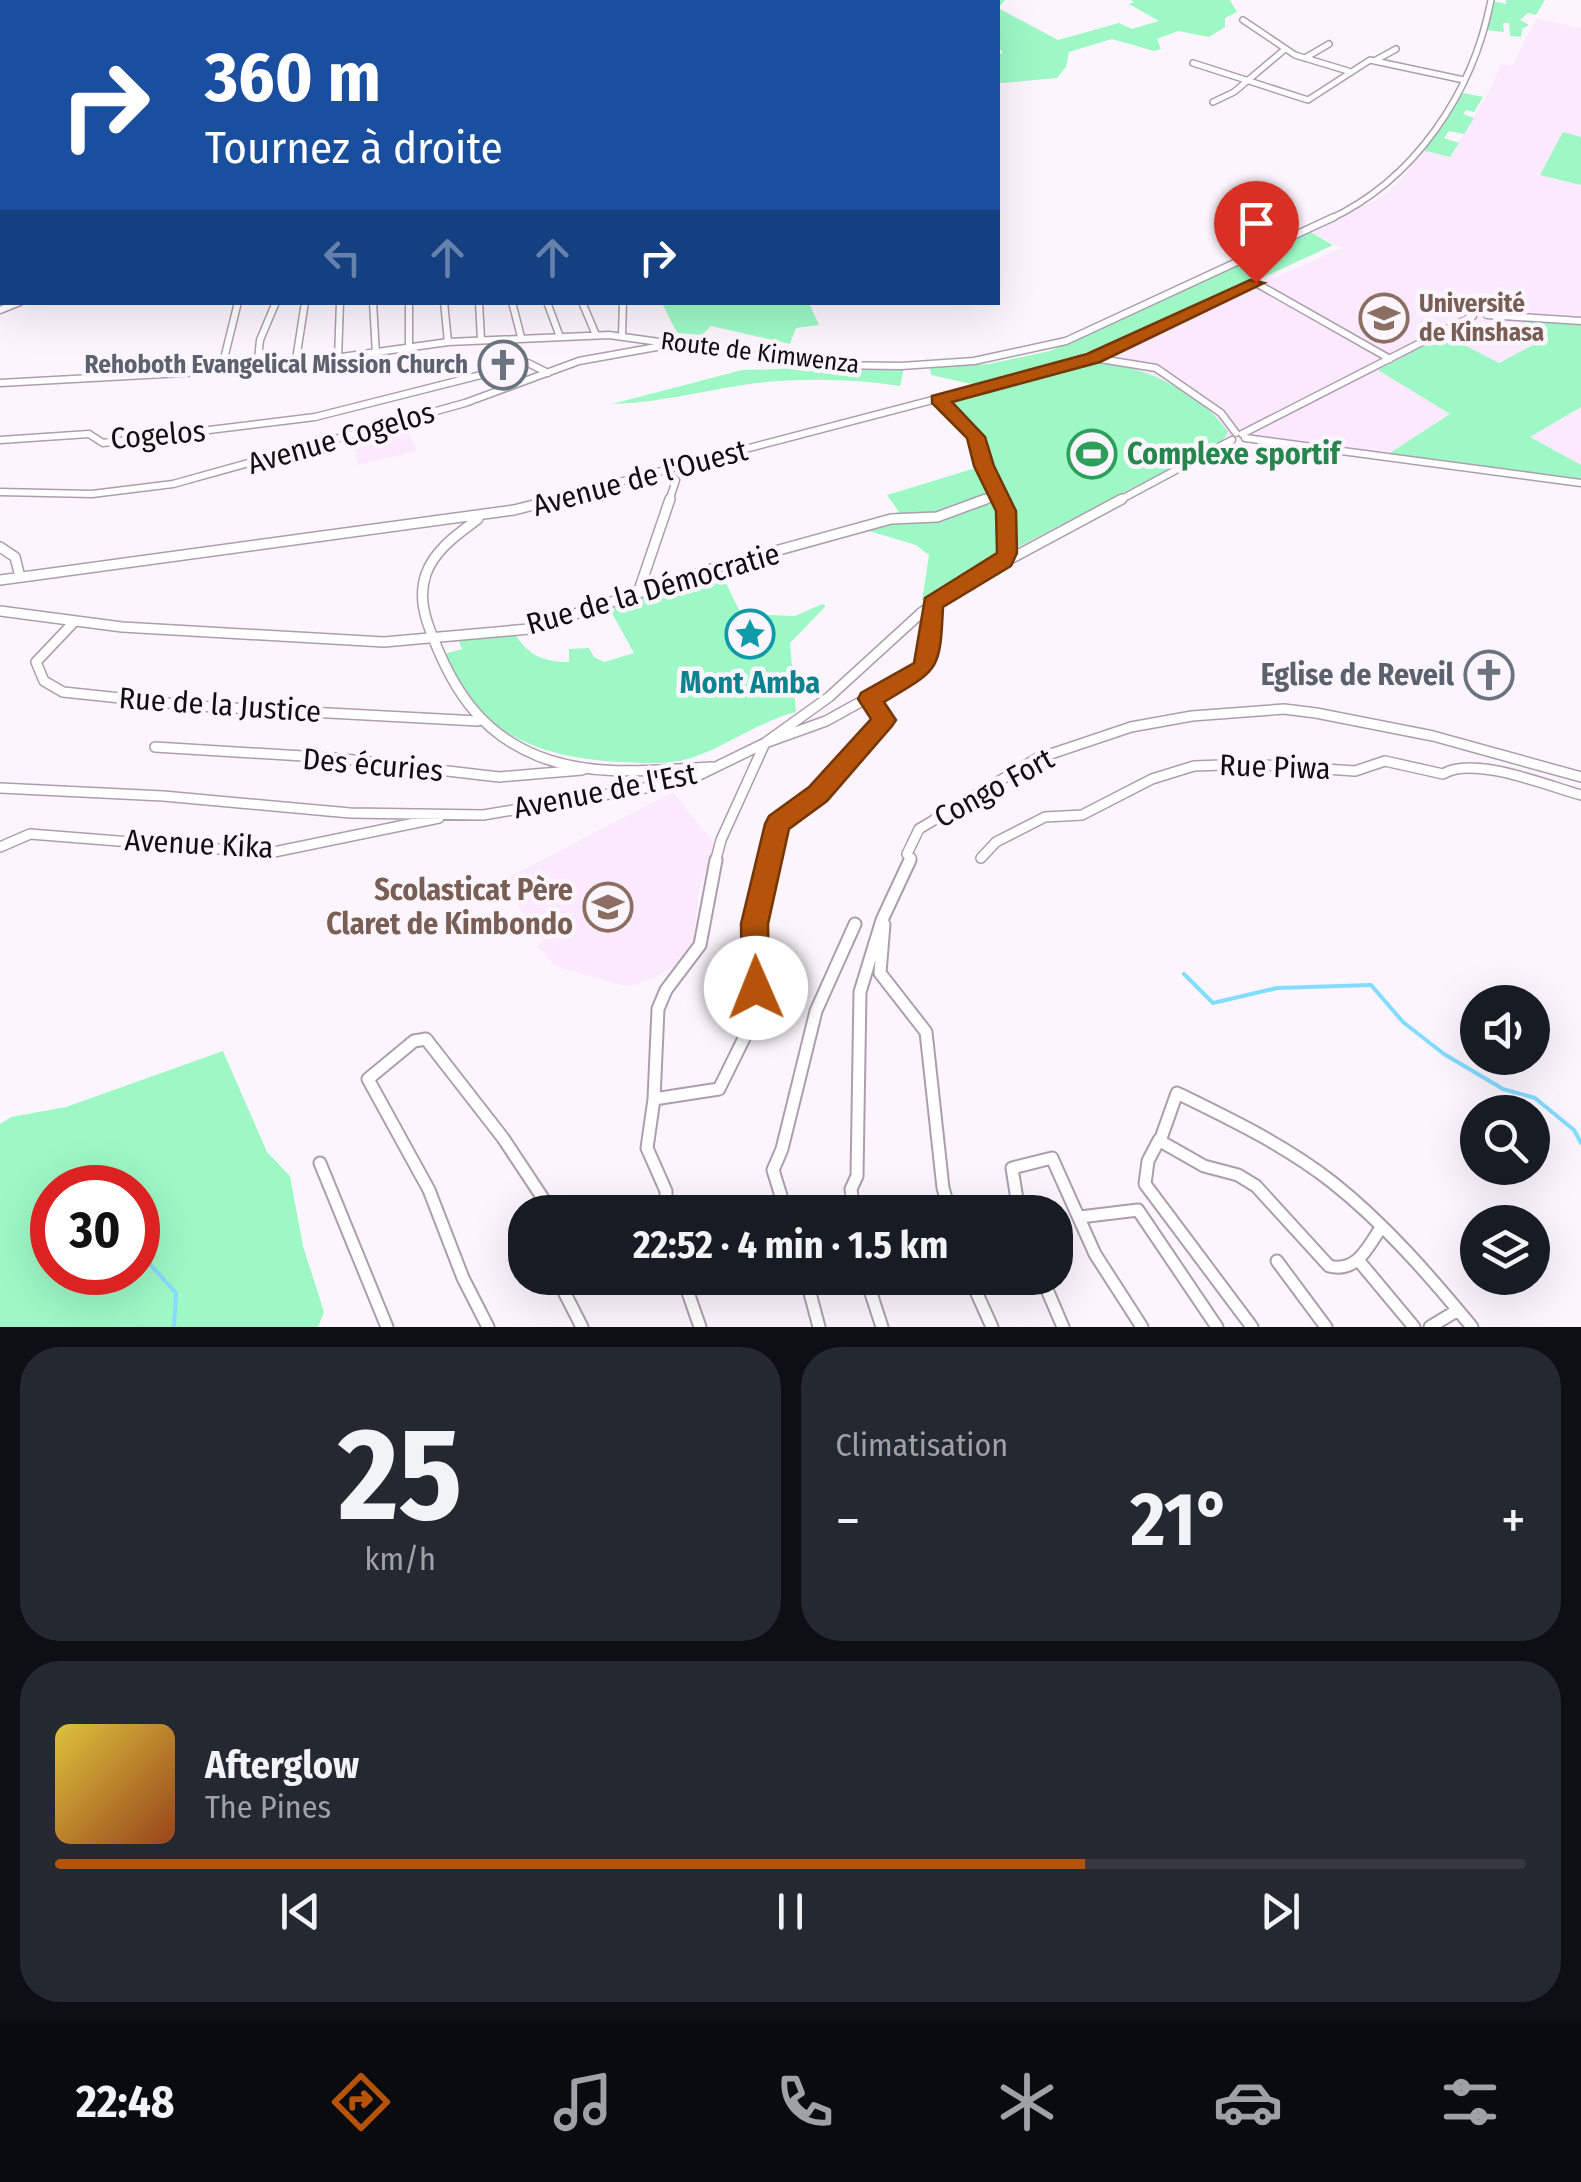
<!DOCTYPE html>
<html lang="fr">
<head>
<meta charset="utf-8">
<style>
	body { margin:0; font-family:"Fira Sans Condensed",sans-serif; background:#242831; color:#f1f3f6; height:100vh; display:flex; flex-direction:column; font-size:38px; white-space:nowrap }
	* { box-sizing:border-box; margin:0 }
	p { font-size:32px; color:#9ea1a6 }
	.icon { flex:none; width:55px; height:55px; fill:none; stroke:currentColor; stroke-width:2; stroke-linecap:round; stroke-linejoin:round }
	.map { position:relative; height:1327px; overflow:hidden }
	.details { display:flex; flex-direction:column; gap:20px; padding:20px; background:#0d0f14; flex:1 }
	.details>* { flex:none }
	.guide { position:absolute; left:0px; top:0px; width:1000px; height:305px; box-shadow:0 10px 40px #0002; background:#1a4fa0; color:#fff; overflow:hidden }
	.tools { position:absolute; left:1460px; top:985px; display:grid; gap:20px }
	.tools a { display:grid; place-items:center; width:90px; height:90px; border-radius:50%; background:#171b24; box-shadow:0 10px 40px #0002; font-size:50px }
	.speed { position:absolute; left:30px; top:1165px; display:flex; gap:20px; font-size:50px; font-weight:700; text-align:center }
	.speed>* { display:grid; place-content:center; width:130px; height:130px; border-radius:50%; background:#171b24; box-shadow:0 10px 40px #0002; line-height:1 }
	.speed .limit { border:15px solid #d22; background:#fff; color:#111 }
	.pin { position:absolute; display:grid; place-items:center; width:85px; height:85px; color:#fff; margin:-102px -42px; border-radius:50% 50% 50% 0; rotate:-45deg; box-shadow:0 0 10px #0007 }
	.pin .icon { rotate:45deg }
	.me { position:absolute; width:110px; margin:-55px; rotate:359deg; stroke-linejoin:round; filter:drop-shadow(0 0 8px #0008) }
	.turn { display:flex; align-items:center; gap:35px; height:210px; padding:0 40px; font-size:45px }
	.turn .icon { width:130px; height:130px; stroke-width:2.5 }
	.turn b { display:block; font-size:70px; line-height:85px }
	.lanes { display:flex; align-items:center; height:95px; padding:0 40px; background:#0003; justify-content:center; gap:50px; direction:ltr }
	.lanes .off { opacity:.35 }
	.big { font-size:75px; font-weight:700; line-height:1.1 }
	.details .widget { flex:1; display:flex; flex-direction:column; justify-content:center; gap:15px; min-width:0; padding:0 35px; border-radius:40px; background:#242831 }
	.details .dial { align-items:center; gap:0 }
	.dial b { font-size:130px; line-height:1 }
	.song { display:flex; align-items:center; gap:30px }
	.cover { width:120px; height:120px; border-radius:15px; background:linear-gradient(135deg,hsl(50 70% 55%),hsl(20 70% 35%)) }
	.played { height:10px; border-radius:5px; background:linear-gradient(90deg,#b45309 70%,#363941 70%) }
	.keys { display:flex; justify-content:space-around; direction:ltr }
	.heat { display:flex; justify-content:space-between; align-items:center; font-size:55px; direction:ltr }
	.details .tiles { flex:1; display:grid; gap:20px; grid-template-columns:1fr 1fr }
	.widget:last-child { grid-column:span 2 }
	.trip { position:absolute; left:508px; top:1195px; width:565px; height:100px; border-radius:40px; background:#171b24; box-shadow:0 10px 40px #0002; font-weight:700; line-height:100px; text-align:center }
	.tabs { display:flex; height:160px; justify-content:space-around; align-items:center; background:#090b0e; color:#9ea1a6 }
	.tabs .icon { width:70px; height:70px }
	.tabs .on { color:#b45309 }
	.tabs b { font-size:45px; color:#f1f3f6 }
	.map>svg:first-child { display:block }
	.built { fill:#fbe9fd }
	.green { fill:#9df8c6; fill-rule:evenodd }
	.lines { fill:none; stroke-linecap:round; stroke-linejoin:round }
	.stream { stroke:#84dcff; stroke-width:4 }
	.minor-far3-casing { stroke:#ae9daf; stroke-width:8 }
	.minor-far2-casing { stroke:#ae9daf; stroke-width:9 }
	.minor-far1-casing { stroke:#ae9daf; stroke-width:12 }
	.minor-casing { stroke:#ae9daf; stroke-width:15 }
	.minor-far3 { stroke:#fff; stroke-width:5 }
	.minor-far2 { stroke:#fff; stroke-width:6 }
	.minor-far1 { stroke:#fff; stroke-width:9 }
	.minor { stroke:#fff; stroke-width:11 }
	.route { fill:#b45309; stroke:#753606; stroke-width:2.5 }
	.labels { text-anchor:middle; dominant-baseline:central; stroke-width:9; stroke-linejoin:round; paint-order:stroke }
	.far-education-label { font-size:25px; font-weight:bold; fill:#785e54; stroke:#fcf5fd; text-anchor:start }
	.far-street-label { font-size:25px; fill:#120d13; stroke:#fcf5fd }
	.far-worship-label { font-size:25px; font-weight:bold; fill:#5b616d; stroke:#fcf5fd; text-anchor:end }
	.street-label { font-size:30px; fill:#120d13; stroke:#fcf5fd }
	.leisure-label { font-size:30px; font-weight:bold; fill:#27864d; stroke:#fcf5fd; text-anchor:start }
	.worship-label { font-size:30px; font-weight:bold; fill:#5b616d; stroke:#fcf5fd; text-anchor:end }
	.culture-label { font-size:30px; font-weight:bold; fill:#0d838f; stroke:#fcf5fd }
	.education-label { font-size:30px; font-weight:bold; fill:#785e54; stroke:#fcf5fd; text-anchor:end }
</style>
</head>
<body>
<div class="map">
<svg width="1581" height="1327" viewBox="0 0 1581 1327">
	<rect width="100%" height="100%" fill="#fcf5fd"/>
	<path class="built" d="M1536,19L1581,28V480L1256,439L1235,432L1203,452L1012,550L1011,521L1005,498L988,465L979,438L943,400L1092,360L1341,248L1312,232L1383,196L1401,180L1422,150L1450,157L1493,84L1500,64L1512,66Z
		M405,422L417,451L358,465L352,437Z
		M673,792L715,844L699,889L693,944L680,962L654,978L629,987L555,966L537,946L544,941L500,882Z"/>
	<path class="green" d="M923,0H1005L998,8L1058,40L1119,23L1132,29L1159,21L1129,4L1134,2L1131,0H1230L1237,12L1225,18V27L1209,37L1178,31L1157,39L1161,49L1154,51L1112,39L1069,52L1066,67L1057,78L1002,83L998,82V54L1003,53L998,46V2Z
		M1506,0H1545L1536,15L1528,13L1520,20L1529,25L1522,29L1521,37L1510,36L1509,23H1503L1504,32L1485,30L1492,1L1506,4Z
		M1459,92L1483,97L1474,112L1466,110L1463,114L1474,118L1464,134L1449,131L1444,138L1459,143L1450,157L1422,150Z
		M1563,132L1581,137V185L1540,175Z
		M1309,231L1333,245L1215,300L1091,351L976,385L931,375L930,368L988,364L1050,351Z
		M662,303H809L819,325L796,328L790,344L711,326L702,335L677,333Z
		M1522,321L1581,323V407L1530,437L1581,465V480L1387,455L1450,414L1378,370L1445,335L1499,363L1533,345L1529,337L1517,329L1524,326Z
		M1096,362C1141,364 1203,394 1228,432L1222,442L1012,550C1011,516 1002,497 989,468C974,434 976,429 947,403Z
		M787,363L842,370L904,368L900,386C857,379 811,378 767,382C715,387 665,403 612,404L742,370L782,369Z
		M979,467L999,508L1001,554L922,601L929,555L916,545L852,526L899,512L887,495Z
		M720,571L741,614L795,616L822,604L826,606L790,643L796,712C758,722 727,746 691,758C669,765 644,763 622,762C540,758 476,734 444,654L462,649L456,635L513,630C526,655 543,662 569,662V649L589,648L594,657L604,662L634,653L608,606Z
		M223,1051L267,1152L290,1176L303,1246L324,1312L318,1327H0V1124L11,1117L66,1107ZM52,1188H138V1272H52Z"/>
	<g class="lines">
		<path class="stream" d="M1184,974L1213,1003L1277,988L1371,985L1403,1022L1444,1054L1503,1089L1535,1098L1574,1130L1581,1143
			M138,1251L176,1293L174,1327"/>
		<g class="minor-far3-casing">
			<path id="minor-far3" d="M468,0L472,2
				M673,0L685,2
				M711,0L717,2
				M757,0L761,2
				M74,2L78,0
				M108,2L112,0
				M351,2L359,0
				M385,2L389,0
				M444,2L454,0
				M487,2L499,0
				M546,2L567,0
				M1243,20L1295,55L1348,71
				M1305,58L1329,44
				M1376,60L1396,49
				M1193,63L1308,100L1370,60L1464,80
				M1213,102L1234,92L1285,49
				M1328,220C1415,180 1473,93 1491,0"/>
		</g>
		<g class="minor-far2-casing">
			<path id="minor-far2" d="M373,302L376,354
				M409,302V349
				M444,302L448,342
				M479,302L481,340
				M512,302L521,337
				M547,302L560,337
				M582,302L596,335
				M0,310L20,302
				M1487,315L1581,321
				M622,336L623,302
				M1094,358L1156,368L1221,413L1236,433
				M338,359L340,302
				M295,366L305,302
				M257,369L260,340L276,302
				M221,371L238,302
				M0,383L257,369L448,342L609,335L825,365L901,366L974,361L1066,341L1334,217
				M939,399L975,436L1000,501
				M1242,434L1473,316
				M1245,438L1581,483
				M0,440L89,434L103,443L315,417L528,363L548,373
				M666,472L676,480L669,501
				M0,492L92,494L173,484L465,403L579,361L673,344
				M547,501L1089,359L1256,283L1390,359
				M976,501L1000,495
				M1118,501L1232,440"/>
		</g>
		<g class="minor-far1-casing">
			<path id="minor-far1" d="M999,499L1009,533L1005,558
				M478,519C458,534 435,549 426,574C418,597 425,619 434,640C455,693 483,734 538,756C593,778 654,770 712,767
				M0,547L15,557L20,577
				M0,580L514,510L557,499
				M639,590L670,499
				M0,611L122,627L384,642L529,629L721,566L891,519L937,517L986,499
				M74,622L36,662L44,681L63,692L197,706L478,721
				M155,747L336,758L499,777L582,770
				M0,788L163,796L350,813L483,815L687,781L765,743L829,697L921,613L956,588L1122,499
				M0,847L30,834L269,853L439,818
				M981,858L996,842L1045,817L1082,815L1152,779L1194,766L1250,764L1355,771L1385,761L1443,774C1473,755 1548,786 1581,795
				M715,863L721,840L765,743L826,721L922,668L929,653L932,603
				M769,863L778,824L818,794L884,720L870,699
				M909,863L911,858L907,854L919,829L1036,759L1131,727L1192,716L1284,709L1316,713L1433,736L1581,777"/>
		</g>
		<g class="minor-casing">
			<path id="minor" d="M884,924L880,973L926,1032L943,1188L950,1212
				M654,1099L719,1089L754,1018V924L769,860
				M1159,1140L1148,1161L1145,1184L1252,1327
				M320,1163L387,1327
				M666,1212V1191L647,1148L654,1099L658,1009L666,990L700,945L716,860
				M786,1212L773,1170L782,1149L816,1011L855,924
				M854,1212L851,1189L857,1176L860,992L882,920L910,860
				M1019,1212L1012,1168L1052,1158L1095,1254L1142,1327
				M1080,1217L1138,1210L1217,1327
				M1380,1229C1367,1249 1356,1273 1329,1266L1256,1186L1238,1175L1204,1166L1160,1141L1177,1093C1230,1119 1285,1145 1332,1182C1384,1223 1430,1276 1472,1327
				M1277,1261L1326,1327
				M1359,1261L1414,1327
				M557,1278L582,1327
				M683,1278L700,1327
				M806,1278L819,1327
				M866,1278L882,1327
				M970,1278L992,1327
				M1042,1278L1063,1327
				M488,1327L463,1278L429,1190L368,1079L414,1041L426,1039L503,1138L552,1212
				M1430,1327L1458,1310"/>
		</g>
		<use href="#minor-far3" class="minor-far3"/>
		<use href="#minor-far2" class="minor-far2"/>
		<use href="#minor-far1" class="minor-far1"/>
		<use href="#minor" class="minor"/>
	</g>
	<path class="route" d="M1250,280L1264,283L1100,362L952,402L985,437L994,466L1016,511L1017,553L1011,566L943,607C940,672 939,669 884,702L896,720L892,726L827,801L789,829L768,924L769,988L765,996L756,1000L746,996L742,988L741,924L765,824L769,816L809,787L871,719L858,699L861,693L914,663L925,598L997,553L996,511L974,466L967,438L932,403V396L1087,354Z"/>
	<defs>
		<g id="university-ring" transform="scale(2.5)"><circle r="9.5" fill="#fcf5fd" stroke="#8d6e63" stroke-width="1.5"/><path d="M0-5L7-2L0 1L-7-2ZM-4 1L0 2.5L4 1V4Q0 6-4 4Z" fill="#8d6e63"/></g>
		<g id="church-ring" transform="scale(2.5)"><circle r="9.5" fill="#fcf5fd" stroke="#6b7280" stroke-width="1.5"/><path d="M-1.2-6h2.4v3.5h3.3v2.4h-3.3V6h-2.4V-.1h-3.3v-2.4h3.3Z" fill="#6b7280"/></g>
		<g id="stadium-ring" transform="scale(2.5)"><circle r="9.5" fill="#fcf5fd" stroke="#2e9e5b" stroke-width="1.5"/><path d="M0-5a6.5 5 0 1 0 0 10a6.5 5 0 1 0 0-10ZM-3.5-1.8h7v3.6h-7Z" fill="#2e9e5b"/></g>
		<g id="sight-ring" transform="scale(2.5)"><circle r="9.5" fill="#fcf5fd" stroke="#0f9aa8" stroke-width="1.5"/><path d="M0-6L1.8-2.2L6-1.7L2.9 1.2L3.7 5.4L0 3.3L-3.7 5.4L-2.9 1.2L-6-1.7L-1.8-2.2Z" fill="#0f9aa8"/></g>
	</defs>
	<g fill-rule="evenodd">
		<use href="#university-ring" x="1384" y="318"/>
		<use href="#church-ring" x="503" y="365"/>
		<use href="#stadium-ring" x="1092" y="454"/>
		<use href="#sight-ring" x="750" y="634"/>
		<use href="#church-ring" x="1489" y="675"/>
		<use href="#university-ring" x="608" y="907"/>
	</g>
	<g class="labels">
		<g class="far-education-label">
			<text x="1419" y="304">Université<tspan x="1419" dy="29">de Kinshasa</tspan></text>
		</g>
		<g class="far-street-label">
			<text transform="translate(760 353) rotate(7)">Route de Kimwenza</text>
		</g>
		<g class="far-worship-label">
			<text x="468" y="365">Rehoboth Evangelical Mission Church</text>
		</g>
		<g class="street-label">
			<text transform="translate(158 435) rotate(-5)">Cogelos</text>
			<text transform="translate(341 438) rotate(-16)">Avenue Cogelos</text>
			<text transform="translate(640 478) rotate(-15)">Avenue de l'Ouest</text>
			<text transform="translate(653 589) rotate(-16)">Rue de la Démocratie</text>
			<text transform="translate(220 705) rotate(4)">Rue de la Justice</text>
			<text transform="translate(373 765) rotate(5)">Des écuries</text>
			<text transform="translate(1275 767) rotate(2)">Rue Piwa</text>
			<text transform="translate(994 788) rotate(-29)">Congo Fort</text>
			<text transform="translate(605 791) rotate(-11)">Avenue de l'Est</text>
			<text transform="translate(199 844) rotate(3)">Avenue Kika</text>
		</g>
		<g class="leisure-label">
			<text x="1127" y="454">Complexe sportif</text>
		</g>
		<g class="worship-label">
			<text x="1454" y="675">Eglise de Reveil</text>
		</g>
		<g class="culture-label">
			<text x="750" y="683">Mont Amba</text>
		</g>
		<g class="education-label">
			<text x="573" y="890">Scolasticat Père<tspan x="573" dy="34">Claret de Kimbondo</tspan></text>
		</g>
	</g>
</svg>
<div class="tools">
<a><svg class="icon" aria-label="sound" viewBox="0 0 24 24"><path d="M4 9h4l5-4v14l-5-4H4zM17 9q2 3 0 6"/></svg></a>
<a><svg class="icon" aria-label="search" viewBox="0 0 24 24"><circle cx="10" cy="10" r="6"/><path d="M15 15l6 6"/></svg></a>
<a><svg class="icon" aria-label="layers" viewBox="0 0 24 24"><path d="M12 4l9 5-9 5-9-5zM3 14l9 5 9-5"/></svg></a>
</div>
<div class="speed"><div class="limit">30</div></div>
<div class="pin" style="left:1256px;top:283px;background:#d93025"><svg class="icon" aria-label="arrive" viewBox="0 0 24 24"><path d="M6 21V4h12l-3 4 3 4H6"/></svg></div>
<svg class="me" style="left:756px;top:988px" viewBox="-20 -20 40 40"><circle r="19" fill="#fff"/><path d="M0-13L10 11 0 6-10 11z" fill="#b45309"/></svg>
<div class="trip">22:52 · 4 min · 1.5 km</div>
<div class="guide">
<div class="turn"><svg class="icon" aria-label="right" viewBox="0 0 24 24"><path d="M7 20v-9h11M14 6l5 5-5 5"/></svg><div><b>360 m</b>Tournez à droite</div></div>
<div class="lanes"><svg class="icon off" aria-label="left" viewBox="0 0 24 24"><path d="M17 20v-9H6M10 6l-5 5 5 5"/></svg><svg class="icon off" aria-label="ahead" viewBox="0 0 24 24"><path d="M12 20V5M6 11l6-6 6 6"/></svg><svg class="icon off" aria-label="ahead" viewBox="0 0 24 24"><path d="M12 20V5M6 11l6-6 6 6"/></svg><svg class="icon" aria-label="right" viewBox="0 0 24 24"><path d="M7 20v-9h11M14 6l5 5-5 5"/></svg></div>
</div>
</div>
<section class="details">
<div class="tiles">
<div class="widget dial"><b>25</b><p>km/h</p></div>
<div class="widget"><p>Climatisation</p>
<div class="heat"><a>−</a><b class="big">21°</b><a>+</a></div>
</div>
<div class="widget">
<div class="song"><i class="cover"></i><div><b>Afterglow</b><p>The Pines</p></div></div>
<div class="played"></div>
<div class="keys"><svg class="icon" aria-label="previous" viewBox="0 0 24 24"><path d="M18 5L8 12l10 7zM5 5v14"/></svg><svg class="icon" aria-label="pause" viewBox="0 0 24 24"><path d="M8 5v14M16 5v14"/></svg><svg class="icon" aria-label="next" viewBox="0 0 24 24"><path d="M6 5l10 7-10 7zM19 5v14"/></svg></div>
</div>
</div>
</section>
<nav class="tabs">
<b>22:48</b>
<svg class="icon on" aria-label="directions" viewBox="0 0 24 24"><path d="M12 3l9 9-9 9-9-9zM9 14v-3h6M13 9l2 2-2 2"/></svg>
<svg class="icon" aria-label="music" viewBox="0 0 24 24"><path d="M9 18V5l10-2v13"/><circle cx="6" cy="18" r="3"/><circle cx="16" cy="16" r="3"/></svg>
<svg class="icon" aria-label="phone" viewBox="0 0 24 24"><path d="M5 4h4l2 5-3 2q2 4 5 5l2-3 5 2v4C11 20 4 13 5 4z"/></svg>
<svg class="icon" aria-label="climate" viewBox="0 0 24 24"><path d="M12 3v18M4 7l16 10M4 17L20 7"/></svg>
<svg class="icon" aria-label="car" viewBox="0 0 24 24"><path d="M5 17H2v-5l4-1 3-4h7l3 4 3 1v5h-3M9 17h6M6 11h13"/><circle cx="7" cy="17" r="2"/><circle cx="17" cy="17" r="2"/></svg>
<svg class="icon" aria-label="filters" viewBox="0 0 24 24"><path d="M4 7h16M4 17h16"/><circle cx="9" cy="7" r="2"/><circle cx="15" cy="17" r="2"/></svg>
</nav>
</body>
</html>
